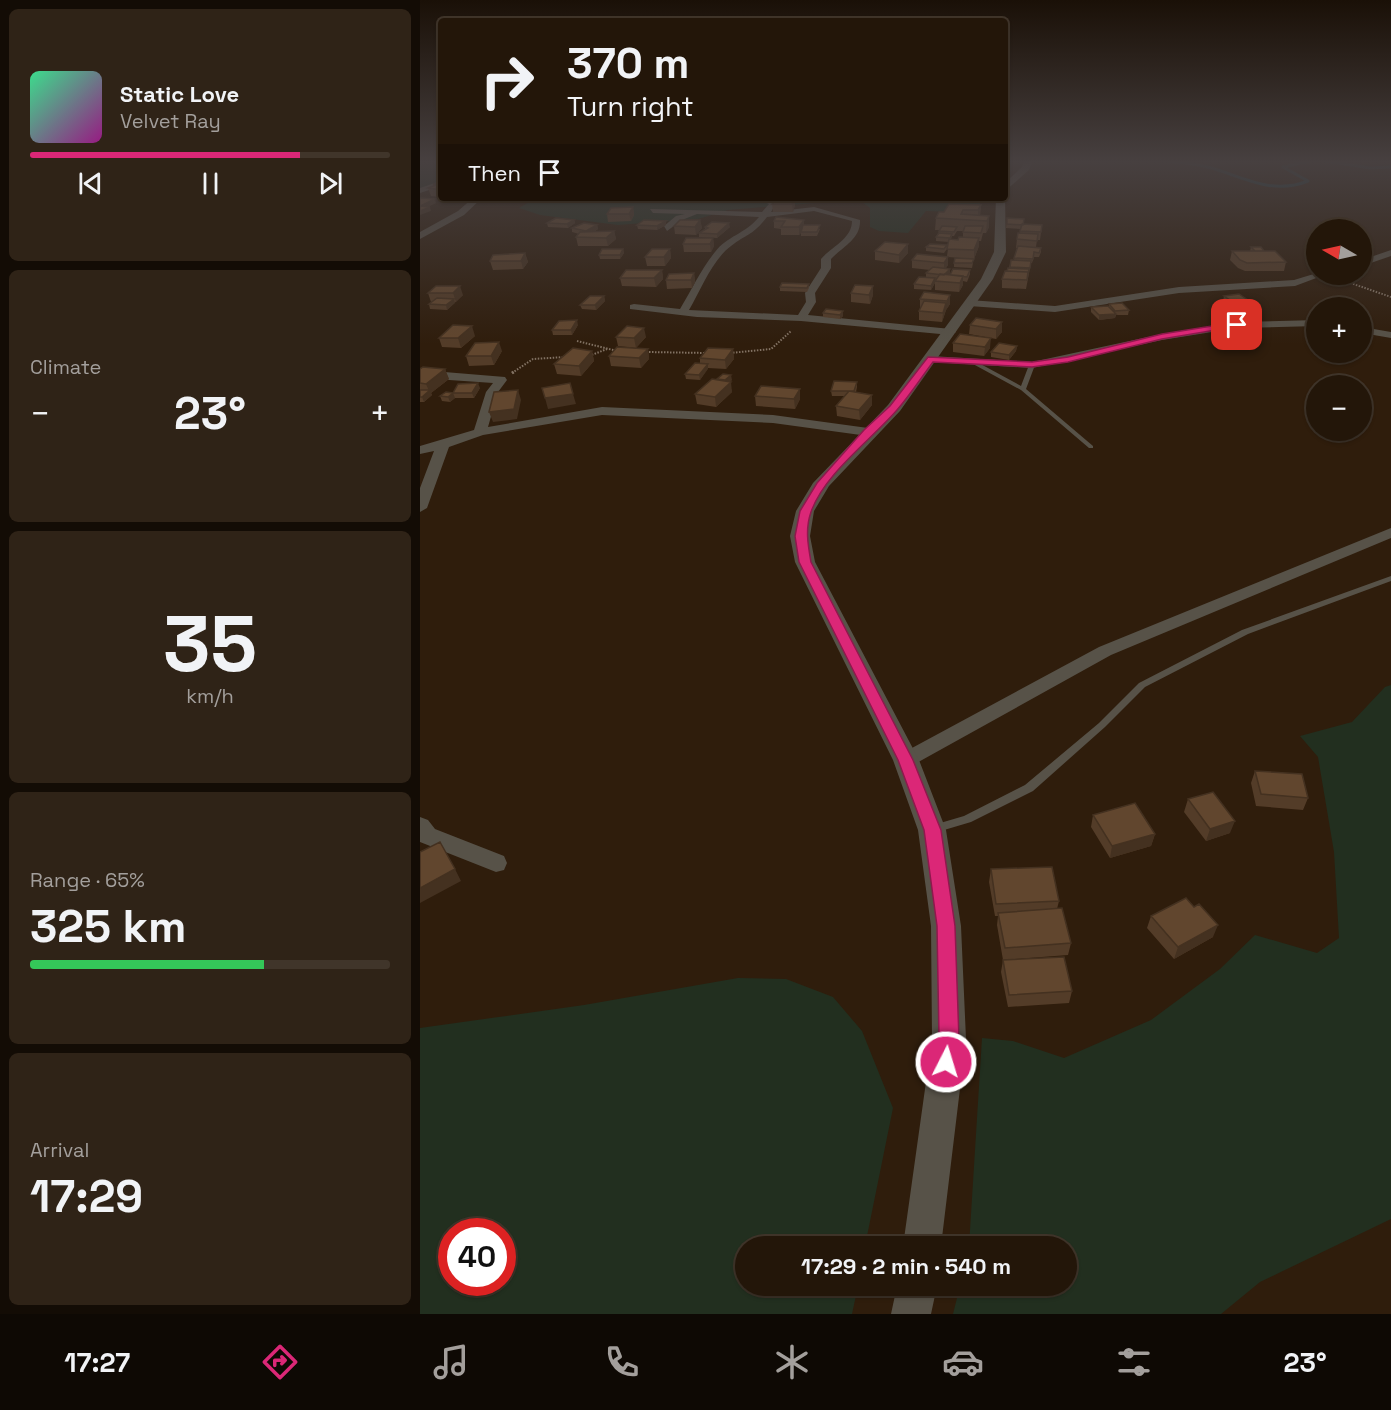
<!DOCTYPE html>
<html lang="en">
<head>
<meta charset="utf-8">
<style>
	body { margin:0; font-family:"Space Grotesk",sans-serif; background:#2f2317; color:#f1f3f6; height:100vh; display:flex; flex-direction:column; font-size:22px; white-space:nowrap }
	* { box-sizing:border-box; margin:0 }
	p { font-size:20px; color:#a39f9c }
	.icon { flex:none; width:33px; height:33px; fill:none; stroke:currentColor; stroke-width:2; stroke-linecap:round; stroke-linejoin:round }
	.map { position:relative; flex:1; overflow:hidden }
	.panel { display:flex; flex-direction:column; gap:9px; padding:9px; background:#130c05; width:420px }
	.panel>* { flex:none }
	.top-card { position:absolute; left:18px; top:18px; width:570px; height:183px; border-radius:6px; box-shadow:0 2px 4px #0004,0 0 0 2px #40352a; background:#231609; color:#f1f3f6; overflow:hidden }
	.needle { width:39px; rotate:279deg }
	.controls { position:absolute; left:886px; top:219px; display:grid; gap:12px }
	.controls a { display:grid; place-items:center; width:66px; height:66px; border-radius:50%; background:#231609; box-shadow:0 2px 4px #0004,0 0 0 2px #40352a; font-size:30px }
	.speed { position:absolute; left:18px; top:1218px; display:flex; gap:12px; font-size:30px; font-weight:700; text-align:center }
	.speed>* { display:grid; place-content:center; width:78px; height:78px; border-radius:50%; background:#231609; box-shadow:0 2px 4px #0004,0 0 0 2px #40352a; line-height:1 }
	.speed .limit { border:9px solid #d22; background:#fff; color:#111 }
	.pin { position:absolute; display:grid; place-items:center; width:51px; height:51px; color:#fff; margin:-26px; border-radius:12px; box-shadow:0 3px 9px #0006 }
	.me { position:absolute; width:66px; margin:-33px; rotate:5deg; stroke-linejoin:round; filter:drop-shadow(0 0 4px #0008) }
	.turn { display:flex; align-items:center; gap:21px; height:126px; padding:0 30px; font-size:27px }
	.turn .icon { width:78px; height:78px; stroke-width:2.5 }
	.turn b { display:block; font-size:42px; line-height:51px }
	.then { display:flex; align-items:center; height:57px; padding:0 30px; background:#0003; gap:12px; font-size:22px }
	.big { font-size:45px; font-weight:700; line-height:1.1 }
	.panel .card { flex:1; display:flex; flex-direction:column; justify-content:center; gap:9px; min-width:0; padding:0 21px; border-radius:9px; background:#2f2317 }
	.panel .dial { align-items:center; gap:0 }
	.dial b { font-size:78px; line-height:1 }
	.song { display:flex; align-items:center; gap:18px }
	.cover { width:72px; height:72px; border-radius:9px; background:linear-gradient(135deg,hsl(150 70% 55%),hsl(310 70% 35%)) }
	.played { height:6px; border-radius:3px; background:linear-gradient(90deg,#db2777 75%,#40352a 75%) }
	.keys { display:flex; justify-content:space-around; direction:ltr }
	.heat { display:flex; justify-content:space-between; align-items:center; font-size:33px; direction:ltr }
	.charge { height:9px; border-radius:4px; background:linear-gradient(90deg,#34c759 65%,#40352a 0) }
	.trip { position:absolute; left:315px; top:1236px; width:342px; height:60px; border-radius:30px; background:#231609; box-shadow:0 2px 4px #0004,0 0 0 2px #40352a; font-weight:700; line-height:60px; text-align:center }
	.tabs { display:flex; height:96px; justify-content:space-around; align-items:center; background:#0e0904; color:#a39f9c }
	.tabs .icon { width:42px; height:42px }
	.tabs .on { color:#db2777 }
	.tabs b { font-size:27px; color:#f1f3f6 }
	main { display:flex; flex:1; min-height:0 }
	.map>svg:first-child { display:block }
	.green { fill:#222f1f; fill-rule:evenodd }
	.lines { fill:none; stroke-linecap:round; stroke-linejoin:round }
	.stream { stroke:#174450; stroke-width:3 }
	.path-far1 { stroke:#827263; stroke-width:2; stroke-dasharray:1.5 1.5; stroke-linecap:butt }
	.path { stroke:#827263; stroke-width:3; stroke-dasharray:2 2; stroke-linecap:butt }
	.service { fill:#575248; fill-rule:evenodd }
	.minor { fill:#575248; fill-rule:evenodd }
	.tertiary { fill:#575248; fill-rule:evenodd }
	.wall { fill:#533c28; fill-rule:evenodd }
	.shaded-wall { fill:#443120 }
	.building { fill:#61462e; stroke:#443120; stroke-width:1.5 }
	.route { fill:#db2777; stroke:#8e194d; stroke-width:1.5 }
</style>
</head>
<body>
<main>
<section class="panel">
<div class="card">
<div class="song"><i class="cover"></i><div><b>Static Love</b><p>Velvet Ray</p></div></div>
<div class="played"></div>
<div class="keys"><svg class="icon" aria-label="previous" viewBox="0 0 24 24"><path d="M18 5L8 12l10 7zM5 5v14"/></svg><svg class="icon" aria-label="pause" viewBox="0 0 24 24"><path d="M8 5v14M16 5v14"/></svg><svg class="icon" aria-label="next" viewBox="0 0 24 24"><path d="M6 5l10 7-10 7zM19 5v14"/></svg></div>
</div>
<div class="card"><p>Climate</p>
<div class="heat"><a>−</a><b class="big">23°</b><a>+</a></div>
</div>
<div class="card dial"><b>35</b><p>km/h</p></div>
<div class="card"><p>Range · 65%</p><b class="big">325 km</b><div class="charge"></div></div>
<div class="card"><p>Arrival</p><b class="big">17:29</b></div>
</section>
<div class="map">
<svg width="971" height="1314" viewBox="0 0 971 1314">
	<rect width="100%" height="100%" fill="#2f1d0c"/>
	<path class="green" d="M0,162H21V187L0,191Z
		M158,198H560V213L506,211L488,233L459,231L450,227V208L442,202L420,201L308,210L278,219L198,225L120,215L99,208L111,201Z
		M971,685V1219L840,1282L801,1314H533L540,1286H646V1246H549L562,1038L593,1041L644,1058L731,1020L800,969L835,935L897,953L919,938L914,852L898,757L880,736L932,722L965,687Z
		M318,978L366,979L413,997L442,1031L473,1108L445,1246H326V1286H438L432,1314H0V1028L164,1005ZM32,1232H82V1282H32Z"/>
	<g class="lines">
		<path class="stream" d="M740,160C757,162 775,163 792,168C825,178 853,195 888,181L863,167L893,160
			M901,160L950,168L971,167"/>
		<path class="path-far1" d="M916,278L971,297
			M157,341L197,351
			M226,352L287,353
			M310,353L351,349L371,331
			M169,356L187,349
			M92,373L113,359L146,357"/>
		<path class="path" d="M92,373L95,371"/>
		<path class="service" d="M555,361L601,386L609,365L614,364L615,365L606,389L673,446V448H669L601,390L553,364V362Z
			M971,576V581L828,634L725,687L685,727L613,791L551,822L514,833L510,832L509,829L510,826L544,816L605,785L679,723L719,683L822,630Z"/>
		<path class="minor" d="M21,181V186L0,193V188Z
			M53,198H62L44,215L0,239V232L38,211Z
			M336,198L357,201L351,212L394,207L440,220C441,239 422,247 411,259V268L395,293L396,302L388,315L531,329L536,332L531,335L381,321L277,317L210,309V305L214,304L260,309C271,291 281,269 295,252C307,236 325,234 339,217L277,214L262,220L247,231L244,226L256,216L265,214L233,213L230,209L342,212L349,204ZM394,211L432,221C432,239 411,247 401,259V268L385,293L386,302L378,315L269,310C281,290 292,260 311,246C328,233 332,236 347,217Z
			M971,250V256L942,266V260Z
			M897,273L907,274L875,286L759,293L635,312L549,306L544,303L549,300L635,306L759,287L874,280Z
			M897,320V326L817,328L742,340L612,368L511,362L505,359L511,356L612,362L742,334L817,322Z
			M942,327L971,332V338L942,333Z
			M0,370L85,377L87,380L78,392L68,427L182,407L353,415L448,428L455,432L448,436L353,423L182,415L63,435L29,447L7,508L0,512V488L14,451L0,454V446L54,430L66,392L73,383L0,378Z
			M971,528V538L691,655L493,765L486,767L479,765L476,760L479,755L679,647Z
			M0,817L8,820L15,829L84,856L87,863L84,870L76,872L0,842Z"/>
		<path class="tertiary" d="M605,160H613L609,170L585,191V183L602,167Z
			M585,197L586,252L573,279L480,411L409,486L394,511L390,536L395,562L499,760L526,830L541,926L546,1039L521,1246H483L512,1039L511,926L498,830L473,760L375,562L370,536L376,511L393,483L468,405L561,279L574,252L576,198Z
			M477,1286H517L511,1314H471Z"/>
	</g>
	<path class="wall" d="M21,182V197L11,196L8,188L14,186L13,184Z
		M375,198V205L373,212H353L352,204Z
		M561,205L560,215L569,216V227L566,233H563L561,241H559V246L554,259L528,257V265L526,268L530,269V273L528,275L550,270V274L547,282L543,281V285L539,292L515,290V283L511,290L494,289V284L506,277V273L510,270L492,268V260L527,256L529,242L516,241V237L520,230H515L516,218L524,212ZM537,231H543V237L538,240L531,239L532,236H534Z
		M213,207L214,215L211,221L188,222L187,214Z
		M356,217L384,225L400,229L397,236H381V233L379,235H361V229L354,228V221Z
		M587,218L603,224L622,225L620,240H617L616,247L621,248V252L619,257H614L612,263H611L606,289L582,288V279L589,268L591,260H594L598,248H596L597,239L600,233L601,229L586,228Z
		M154,220L155,223L148,228L128,227L127,223Z
		M280,220L282,228L276,235L255,234L254,226Z
		M177,225L178,229L174,232L194,231L196,239L188,246H158L156,237L159,234L152,232V228Z
		M217,225H246L237,230L218,229Z
		M285,227H310L297,238L279,237V233L285,230Z
		M293,238L294,246L291,252H264L263,244Z
		M488,244V253L479,263L455,260V251Z
		M527,245V249L524,253L506,251V247Z
		M831,247L844,251L866,262L864,271H825L818,268L810,260L812,251H830Z
		M203,249L204,253L200,259H180L179,255Z
		M250,249L251,258L245,266H227L225,257Z
		M105,253L108,262L103,269L73,270L70,261L73,255Z
		M534,263H553L552,268L534,267Z
		M242,270L243,279L236,287L202,286L200,278Z
		M274,273L275,282L272,288L247,289L246,280Z
		M389,284V288L387,292L360,291V287Z
		M16,286L43,295L27,310L10,309L9,304L11,302L8,293Z
		M453,286V295L450,304L431,302V293Z
		M530,295V304L526,310L522,322L499,320V311L501,308H500V299Z
		M184,296L185,301L176,310L162,309L160,305Z
		M804,296L831,302L830,306L815,308L803,301Z
		M689,304L709,310L708,315H696L695,318L679,320L671,312V307H689Z
		M423,311V316L420,319L403,317V313Z
		M556,318L582,332L576,339L549,334L550,325Z
		M158,325L152,335H133L132,330Z
		M55,336L41,348L22,347L19,338Z
		M196,337H226L216,348L198,346Z
		M533,343L570,348L564,356L533,352Z
		M597,346L596,351L589,360L571,357V352Z
		M228,349L229,359L221,368L191,366L189,356Z
		M313,349L314,359L306,369L288,368L280,380L266,379L265,374L280,363V358Z
		M82,351L74,365L49,366L46,356Z
		M172,351L174,361L161,376L137,374L134,364Z
		M0,369H25L29,379L11,393L12,395L4,402H0Z
		M297,379L312,380L309,382L312,392L296,407L277,404L275,394L297,380Z
		M437,382V387L436,392L452,395V405L440,420L417,416L416,406L425,396H412L411,391Z
		M60,388L54,398H35L30,402L22,401L20,396L33,393Z
		M335,396L380,399L375,409L336,406Z
		M835,771L888,798L883,810L836,806L831,783Z
		M768,799L810,833L786,841L764,812Z
		M673,815L735,834L731,846L690,858L671,827Z
		M571,869L639,901L637,909L651,943L648,955L583,960L577,925L578,916H575L569,882Z
		M774,907L793,937L754,959L727,928L731,916Z
		M583,960L652,991L649,1003L588,1007L581,972Z"/>
	<path class="shaded-wall" d="M375,198V205L373,212L372,204Z
		M15,199L16,203L2,210L0,206Z
		M561,205L560,217L558,222V210Z
		M10,207L11,211L0,215V211Z
		M213,207L214,215L211,221L209,214Z
		M569,216V227L566,233L567,221Z
		M154,220L155,223L148,228L147,224Z
		M280,220L282,228L276,235L275,227Z
		M384,220V228L379,235V227Z
		M246,221V225L237,230V226Z
		M309,223L310,227L297,238V234Z
		M177,225L178,229L167,235L166,231Z
		M194,231L196,239L188,246L186,238Z
		M293,238L294,246L291,252L290,244Z
		M559,238V246L554,259V250Z
		M488,244V253L479,263V255Z
		M203,249L204,253L200,259V255Z
		M250,249L251,258L245,266L244,257Z
		M105,253L108,262L103,269L101,261Z
		M528,257V265L524,271V263Z
		M530,269V273L523,280V276Z
		M242,270L243,279L236,287L234,278Z
		M274,273L275,282L272,288L271,280Z
		M543,276V285L539,292L540,283Z
		M515,278V283L511,290V286Z
		M40,286L43,295L36,302L33,293Z
		M453,286V295L450,304L449,295Z
		M530,295V304L526,310L522,322L523,313L527,301Z
		M184,296L185,301L176,310L175,305Z
		M34,299L35,303L27,310L26,305Z
		M831,302L830,306L815,308L816,304Z
		M423,311V316L420,319V315Z
		M696,314L695,318L679,320V315Z
		M157,320L158,325L152,335L151,330Z
		M582,322V332L576,339V329Z
		M52,326L55,336L41,348L38,338Z
		M224,328L226,337L216,348L214,338Z
		M571,338L570,348L564,356L565,347Z
		M79,342L82,351L74,365L71,356Z
		M597,346L596,351L589,360V355Z
		M228,349L229,359L221,368L219,358Z
		M313,349L314,359L306,369L305,360Z
		M172,351L174,361L161,376L159,366Z
		M288,364V369L280,380L279,375Z
		M25,369L29,379L11,393L12,395L4,402L2,397L9,391L6,384Z
		M311,375L312,380L306,385L305,380Z
		M311,382L312,392L296,407L295,397Z
		M58,383L60,388L54,398L52,393Z
		M380,389V399L375,409L374,399Z
		M98,390L101,400L97,419L73,422L69,412Z
		M33,393L35,398L30,402L28,397Z
		M153,394L156,404L128,409L125,398Z
		M452,395V405L440,420L439,410Z
		M815,821L810,833L786,841L790,829Z
		M735,834L731,846L690,858L692,846Z
		M35,869L41,881L0,903V888Z
		M798,925L793,937L754,959L758,947Z"/>
	<path class="building" d="M21,182V183L17,185L13,184Z
		M21,183V190L8,188Z
		M1,198L15,199L0,206L10,207L0,211V199Z
		M357,198H374L372,204H352Z
		M529,204L561,205L558,210H543L541,214L569,216L567,221L516,218L519,212H524Z
		M213,207L209,214H187L191,208Z
		M356,217L384,220L379,227H361L365,221H354Z
		M136,218L154,220L147,224L127,223Z
		M587,218L604,219L603,225L587,224Z
		M224,220L246,221L237,226L217,225Z
		M260,220H280L275,227L254,226Z
		M292,222L309,223L297,234L279,233L288,228L285,227Z
		M164,223L177,225L166,231L152,228Z
		M602,224L622,225L621,232L600,231Z
		M383,225H400L397,232H381Z
		M522,226L537,227L534,232L519,231Z
		M545,226H563L561,233L543,232Z
		M194,231L186,238L156,237L160,232Z
		M519,233L532,234L530,238L516,237Z
		M598,233L618,234L617,241L597,239Z
		M539,237L559,238L554,250L527,249L529,239L538,240Z
		M266,238H293L290,244H263Z
		M465,242L488,244L479,255L455,251Z
		M510,244L527,245L524,249L506,247Z
		M598,246L621,248L619,253L614,252L613,259L594,258Z
		M831,247H841L844,251H835Z
		M182,249H203L200,255H179Z
		M232,249H250L244,257H225Z
		M812,251H855L866,262L827,263L820,260Z
		M105,253L101,261H70L73,255Z
		M497,254L528,257L524,263L492,260Z
		M535,258L554,259L552,263H534Z
		M591,260L611,261L610,268L590,267Z
		M513,267L530,269L524,275L506,273Z
		M588,268L609,269L608,274V272L587,271Z
		M533,269L550,270L547,277L530,275Z
		M206,270H242L234,278H200Z
		M585,271L608,272L607,280L582,279Z
		M274,273L271,280H246L249,274Z
		M520,274L543,276L540,283L515,281Z
		M499,277L515,278L511,286L494,284Z
		M362,283L389,284L387,288L360,287Z
		M435,285L453,286L449,295L431,293Z
		M16,286H40L33,293H8Z
		M504,292L530,295L527,301L500,299Z
		M819,294L831,302L816,304L804,296Z
		M170,296H184L175,305H160Z
		M17,298L34,299L26,305L9,304Z
		M504,301L526,303L523,313L499,311Z
		M702,303L709,310L695,311L689,304Z
		M688,306L696,314L679,315L671,307Z
		M406,309L423,311L420,315L403,313Z
		M556,318L582,322L576,329L550,325Z
		M157,320L151,330H132L139,321Z
		M33,325L52,326L38,338H19Z
		M207,326L224,328L214,338L196,337Z
		M540,334L571,338L565,347L533,343Z
		M79,342L71,356H46L55,343Z
		M579,343L597,346L589,355L571,352Z
		M197,347L228,349L219,358L189,356Z
		M153,348L172,351L159,366L134,364Z
		M288,348L313,349L305,360L280,358Z
		M275,363L288,364L279,375L265,374Z
		M3,367L25,369L6,384L0,383V369Z
		M303,374L311,375L305,380L297,379Z
		M292,379L311,382L295,397L275,394Z
		M414,381L437,382L434,391H411Z
		M58,383L52,393H33L38,384Z
		M150,383L153,394L125,398L122,388Z
		M341,386L380,389L374,399L335,396Z
		M0,390H10L2,397H0Z
		M98,390L94,409L69,412L74,392Z
		M429,391L452,395L439,410L416,406Z
		M26,392L33,393L28,397L20,396Z
		M835,771L882,774L888,798L841,794Z
		M793,792L815,821L790,829L768,799Z
		M715,803L735,834L692,846L673,815Z
		M20,842L35,869L0,888V852Z
		M632,867L639,901L576,904L571,869Z
		M766,898L774,907L779,904L798,925L758,947L731,916Z
		M642,908L651,943L585,948L578,913Z
		M644,957L652,991L589,995L583,960Z"/>
	<linearGradient id="sky" x2="0" y2="1"><stop stop-color="#1a1007"/><stop offset="0.47" stop-color="#474040"/><stop offset="1" stop-color="#474040" stop-opacity="0"/></linearGradient>
	<rect width="971" height="344" fill="url(#sky)"/>
	<path class="route" d="M817,322L820,326L742,339L648,362L612,367L513,362C501,378 490,395 477,410C451,440 404,474 391,512C385,529 388,545 391,562L493,760L521,830L535,926L539,1039L533,1069L526,1072L519,1069L516,1062L519,1039L517,926L504,830L478,760L379,562L375,536L380,511L397,483L444,430L470,406L508,357L612,362L648,357L742,334Z"/>
</svg>
<div class="controls">
<a><svg class="needle" viewBox="-14 -14 28 28"><path d="M0-13l5 13h-10z" fill="#e53935"/><path d="M0 13l5-13h-10z" fill="#a39f9c"/></svg></a>
<a>+</a>
<a>−</a>
</div>
<div class="speed"><div class="limit">40</div></div>
<div class="pin" style="left:817px;top:325px;background:#d93025"><svg class="icon" aria-label="arrive" viewBox="0 0 24 24"><path d="M6 21V4h12l-3 4 3 4H6"/></svg></div>
<svg class="me" style="left:526px;top:1062px" viewBox="-20 -20 40 40"><circle r="17" fill="#db2777" stroke="#fff" stroke-width="3"/><path d="M0-11L8 9 0 5-8 9z" fill="#fff"/></svg>
<div class="trip">17:29 · 2 min · 540 m</div>
<div class="top-card">
<div class="turn"><svg class="icon" aria-label="right" viewBox="0 0 24 24"><path d="M7 20v-9h11M14 6l5 5-5 5"/></svg><div><b>370 m</b>Turn right</div></div>
<div class="then">Then<svg class="icon" aria-label="arrive" viewBox="0 0 24 24"><path d="M6 21V4h12l-3 4 3 4H6"/></svg></div>
</div>
</div>
</main>
<nav class="tabs">
<b>17:27</b>
<svg class="icon on" aria-label="directions" viewBox="0 0 24 24"><path d="M12 3l9 9-9 9-9-9zM9 14v-3h6M13 9l2 2-2 2"/></svg>
<svg class="icon" aria-label="music" viewBox="0 0 24 24"><path d="M9 18V5l10-2v13"/><circle cx="6" cy="18" r="3"/><circle cx="16" cy="16" r="3"/></svg>
<svg class="icon" aria-label="phone" viewBox="0 0 24 24"><path d="M5 4h4l2 5-3 2q2 4 5 5l2-3 5 2v4C11 20 4 13 5 4z"/></svg>
<svg class="icon" aria-label="climate" viewBox="0 0 24 24"><path d="M12 3v18M4 7l16 10M4 17L20 7"/></svg>
<svg class="icon" aria-label="car" viewBox="0 0 24 24"><path d="M5 17H2v-5l4-1 3-4h7l3 4 3 1v5h-3M9 17h6M6 11h13"/><circle cx="7" cy="17" r="2"/><circle cx="17" cy="17" r="2"/></svg>
<svg class="icon" aria-label="filters" viewBox="0 0 24 24"><path d="M4 7h16M4 17h16"/><circle cx="9" cy="7" r="2"/><circle cx="15" cy="17" r="2"/></svg>
<b>23°</b>
</nav>
</body>
</html>
